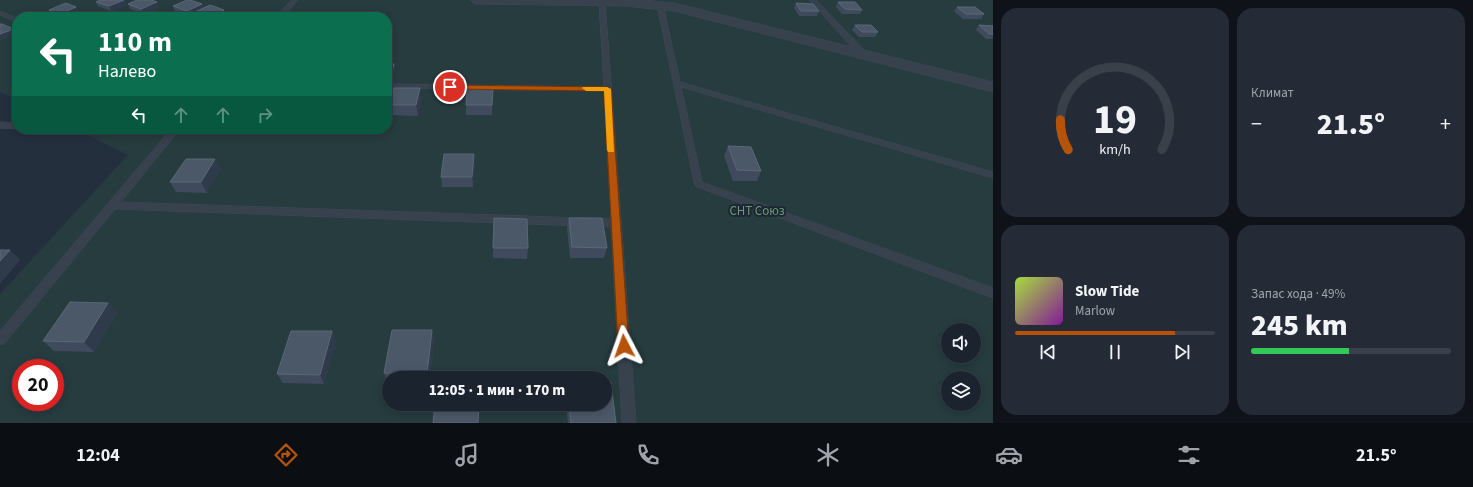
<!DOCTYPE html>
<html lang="ru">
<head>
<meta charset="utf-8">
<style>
	body { margin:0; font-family:"Source Sans 3",sans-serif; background:#242b36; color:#f1f3f6; height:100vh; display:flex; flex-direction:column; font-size:15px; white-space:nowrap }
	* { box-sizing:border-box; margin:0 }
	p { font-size:13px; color:#a0a4aa }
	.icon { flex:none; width:22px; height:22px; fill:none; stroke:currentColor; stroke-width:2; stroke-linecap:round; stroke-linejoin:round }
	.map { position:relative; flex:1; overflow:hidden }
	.sheet { display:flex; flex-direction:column; gap:8px; padding:8px; background:#0f1319; width:480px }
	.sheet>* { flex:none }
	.hud { position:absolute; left:12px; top:12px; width:380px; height:122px; border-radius:16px; box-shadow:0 2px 10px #0003,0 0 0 1px #39404a; background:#0b6e4f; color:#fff; overflow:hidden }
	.controls { position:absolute; left:941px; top:323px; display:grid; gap:8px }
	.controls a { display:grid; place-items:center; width:40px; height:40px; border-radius:50%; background:#1b232e; box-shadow:0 2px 10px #0003,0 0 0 1px #39404a; font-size:20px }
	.speed { position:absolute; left:12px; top:359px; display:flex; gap:8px; font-size:20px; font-weight:700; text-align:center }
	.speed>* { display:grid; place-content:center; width:52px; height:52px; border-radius:50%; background:#1b232e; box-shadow:0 2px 10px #0003,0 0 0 1px #39404a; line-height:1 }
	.speed .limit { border:6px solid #d22; background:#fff; color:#111 }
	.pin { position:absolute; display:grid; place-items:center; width:34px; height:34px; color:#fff; margin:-17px; border:2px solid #fff; border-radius:50%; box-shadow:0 1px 4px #0007 }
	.me { position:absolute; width:44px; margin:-22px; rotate:356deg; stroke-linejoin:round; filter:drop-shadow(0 0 3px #0008) }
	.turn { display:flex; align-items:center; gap:14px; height:84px; padding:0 20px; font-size:18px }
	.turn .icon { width:52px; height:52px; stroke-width:2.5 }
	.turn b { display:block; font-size:28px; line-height:34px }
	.lanes { display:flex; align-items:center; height:38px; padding:0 20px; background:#0003; justify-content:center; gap:20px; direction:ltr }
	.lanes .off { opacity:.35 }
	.big { font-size:30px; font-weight:800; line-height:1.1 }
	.sheet .card { flex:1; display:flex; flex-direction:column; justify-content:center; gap:6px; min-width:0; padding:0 14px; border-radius:16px; background:#242b36 }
	.sheet .dial { align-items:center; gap:0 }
	.dial svg { height:104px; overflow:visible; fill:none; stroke:#39404a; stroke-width:7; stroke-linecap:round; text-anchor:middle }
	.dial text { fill:#f1f3f6; stroke:none }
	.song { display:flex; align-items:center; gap:12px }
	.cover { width:48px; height:48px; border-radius:6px; background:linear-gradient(135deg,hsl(80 70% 55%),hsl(290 70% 35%)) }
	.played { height:4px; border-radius:2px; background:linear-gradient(90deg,#b45309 80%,#39404a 80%) }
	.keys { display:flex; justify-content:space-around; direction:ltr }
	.heat { display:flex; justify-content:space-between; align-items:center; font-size:22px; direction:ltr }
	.charge { height:6px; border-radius:3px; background:linear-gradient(90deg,#34c759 49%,#39404a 0) }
	.sheet .tiles { flex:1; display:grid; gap:8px; grid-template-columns:repeat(2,1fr) }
	.trip { position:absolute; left:382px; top:371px; width:230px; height:40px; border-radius:20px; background:#1b232e; box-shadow:0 2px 10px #0003,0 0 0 1px #39404a; font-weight:800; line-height:40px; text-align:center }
	.tabs { display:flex; height:64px; justify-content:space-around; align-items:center; background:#0b0e12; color:#a0a4aa }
	.tabs .icon { width:28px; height:28px }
	.tabs .active { color:#b45309 }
	.tabs b { font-size:18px; color:#f1f3f6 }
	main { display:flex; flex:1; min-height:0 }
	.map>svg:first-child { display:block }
	.green { fill:#263c3f; fill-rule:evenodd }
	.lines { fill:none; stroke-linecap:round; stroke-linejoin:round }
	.lane-casing { stroke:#414a57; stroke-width:1 }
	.street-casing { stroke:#414a57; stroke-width:1 }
	.lane { fill:#38414e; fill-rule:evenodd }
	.street { fill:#38414e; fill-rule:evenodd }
	.wall { fill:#3f4b5c }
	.shaded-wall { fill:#2f3b4b }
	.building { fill:#4b5868; stroke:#5c6777 }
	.route { fill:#b45309; stroke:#753606 }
	.slow { fill:#f59e0b }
	.labels { text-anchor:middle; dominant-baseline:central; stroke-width:4; stroke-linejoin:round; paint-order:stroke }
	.park-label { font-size:13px; fill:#6b9a76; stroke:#1d2633 }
</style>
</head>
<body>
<main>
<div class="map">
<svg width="993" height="423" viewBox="0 0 993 423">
	<rect width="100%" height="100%" fill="#242f3e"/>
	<path class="green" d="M0,0H993V423H0V294L128,155L76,129H387V17H17V100L0,92ZM948,330H974V356H948ZM21,368H55V402H21ZM389,378H605V404H389ZM948,378H974V404H948Z"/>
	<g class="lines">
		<g class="lane-casing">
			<path id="lane" d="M292,0H298L283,17H276Z
				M602,0L605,2L636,423H622L611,227L115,209L4,344L0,345V331L171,129H180L121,202L611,219L604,91L387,88V84L604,87L599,2Z
				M810,0H816L867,53V57H861Z
				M660,3L663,5L680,82L993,172V178L681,87L702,182L993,288V298L695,186L657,5Z
				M0,11L17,18V22L0,15Z
				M0,122L17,123V129L0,128Z
				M80,129H97C94,133 83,133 80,129Z"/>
		</g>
		<g class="street-casing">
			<path id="street" d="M470,0H642L674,3L993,82V92L674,11L625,6L476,4Z"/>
		</g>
		<use href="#lane" class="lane"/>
		<use href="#street" class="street"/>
	</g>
	<path class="wall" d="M124,0L127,5L111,11L98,6L96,2Z
		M838,2L862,10L860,14H842L836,7Z
		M796,3L819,11L817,16H799L794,8Z
		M128,4L159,7L143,13L130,9Z
		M202,4L204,8L224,10L226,15L222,17H197L195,13L189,15L175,11L173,6Z
		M76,7L78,12L66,17H58L52,14L49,10Z
		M957,7L984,14L981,19H963L954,11Z
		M855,25L878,32L875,37H859L852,30Z
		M979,25L993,26V39H986L976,30Z
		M387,63L394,64L395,69L391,83H387Z
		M493,88L492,115H466V105Z
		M421,98L418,116L392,115L390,105Z
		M728,146L761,171L757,181H733L724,156Z
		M215,159L220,169L207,193L176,192L170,182Z
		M475,165L473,187H442L441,177Z
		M569,218L607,248L604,258H570L567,228Z
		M493,248H528L527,259L493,258Z
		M108,303L117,313L94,352L54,351L43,341Z
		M432,330L434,340L430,378H389V382H387L384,373Z
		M332,331L336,341L324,384L283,383L277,374Z
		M566,404H605L616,423H568Z"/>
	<path class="shaded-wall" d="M124,0L127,5L111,11L109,6Z
		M157,2L159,7L143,13L141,9Z
		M202,4L204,9L189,15L187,11Z
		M76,7L78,12L66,17H61L59,14Z
		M224,10L226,15L222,17H210Z
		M14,29L17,34L0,41V34Z
		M394,64L395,69L391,83L390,78Z
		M420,88L421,98L418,116L416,105Z
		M474,154L475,165L473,187L472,177Z
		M215,159L220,169L207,193L201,182Z
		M10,250L20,260L0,284V261Z
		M108,303L117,313L94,352L84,342Z
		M432,330L434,340L430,378H428L427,374Z
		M332,331L336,341L324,384L320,375Z
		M479,404V423H478Z"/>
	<path class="building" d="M100,0H124L109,6L96,2Z
		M137,0H151L157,2L141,9L128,4Z
		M187,0H190L202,4L187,11L173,6Z
		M838,2H855L862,10L845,9Z
		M66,3L76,7L59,14L49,10Z
		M796,3L813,4L819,11H801Z
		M210,5L224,10L210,17L195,12Z
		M957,7H975L984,14H966Z
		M0,24H2L14,29L0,34Z
		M855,25H871L878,32H862Z
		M979,25L993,26V34H989Z
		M387,63L394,64L390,78H387Z
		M394,88H420L416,105H390Z
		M467,88H493L492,105H466Z
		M728,146L751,147L761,171L737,170Z
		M444,154H474L472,177H441Z
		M186,159H215L201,182H170Z
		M494,218L527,219L528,248H493Z
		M569,218H602L607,248L572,247Z
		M0,250H10L0,261Z
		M70,302L108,303L84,342L43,341Z
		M392,330H432L427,374L384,373Z
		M291,331H332L320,375L277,374Z
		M605,382H611L616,423H571L569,404H605Z
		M435,404H479L478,423H433Z"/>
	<path class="route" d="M447,85L607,87L611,89L629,346L628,349L624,351L620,349L618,346L604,91L450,89L446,87Z"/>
	<path class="slow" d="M583,87H607L611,89L614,152H608L607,150L604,91H586L582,88Z"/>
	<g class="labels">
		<g class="park-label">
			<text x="757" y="211">СНТ Союз</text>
		</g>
	</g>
</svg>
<div class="controls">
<a><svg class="icon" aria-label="sound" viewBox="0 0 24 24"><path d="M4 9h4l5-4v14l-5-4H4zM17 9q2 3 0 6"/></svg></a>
<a><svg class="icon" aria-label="layers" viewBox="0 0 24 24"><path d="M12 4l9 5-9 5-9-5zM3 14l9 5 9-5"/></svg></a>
</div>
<div class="speed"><div class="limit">20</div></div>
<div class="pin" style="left:450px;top:87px;background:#d93025"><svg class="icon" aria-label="arrive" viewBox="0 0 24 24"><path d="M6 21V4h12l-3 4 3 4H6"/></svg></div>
<svg class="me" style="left:624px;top:346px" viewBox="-20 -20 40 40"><path d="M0-17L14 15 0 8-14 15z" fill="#b45309" stroke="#fff" stroke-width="4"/></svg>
<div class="trip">12:05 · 1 мин · 170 m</div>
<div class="hud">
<div class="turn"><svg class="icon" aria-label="left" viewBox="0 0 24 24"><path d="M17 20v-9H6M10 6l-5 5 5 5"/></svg><div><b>110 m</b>Налево</div></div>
<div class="lanes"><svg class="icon" aria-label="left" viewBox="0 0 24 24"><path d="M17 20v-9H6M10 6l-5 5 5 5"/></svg><svg class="icon off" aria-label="ahead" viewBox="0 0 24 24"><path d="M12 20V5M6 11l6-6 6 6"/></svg><svg class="icon off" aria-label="ahead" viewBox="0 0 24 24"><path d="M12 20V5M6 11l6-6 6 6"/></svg><svg class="icon off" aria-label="right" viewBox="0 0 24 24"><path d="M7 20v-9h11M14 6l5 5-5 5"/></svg></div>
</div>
</div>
<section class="sheet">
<div class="tiles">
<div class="card dial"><svg viewBox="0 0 100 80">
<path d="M14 69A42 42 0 1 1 86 69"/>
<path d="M14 69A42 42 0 0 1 8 46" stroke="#b45309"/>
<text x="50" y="56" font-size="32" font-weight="700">19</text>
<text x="50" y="72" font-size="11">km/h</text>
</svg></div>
<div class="card"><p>Климат</p>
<div class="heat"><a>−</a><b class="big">21.5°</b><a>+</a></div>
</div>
<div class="card">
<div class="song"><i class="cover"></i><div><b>Slow Tide</b><p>Marlow</p></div></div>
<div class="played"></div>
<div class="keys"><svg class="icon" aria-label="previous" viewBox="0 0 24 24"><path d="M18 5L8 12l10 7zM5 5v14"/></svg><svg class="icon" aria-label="pause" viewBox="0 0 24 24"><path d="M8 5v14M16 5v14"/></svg><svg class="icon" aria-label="next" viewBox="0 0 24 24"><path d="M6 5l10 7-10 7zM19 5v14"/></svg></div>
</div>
<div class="card"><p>Запас хода · 49%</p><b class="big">245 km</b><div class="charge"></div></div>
</div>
</section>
</main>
<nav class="tabs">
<b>12:04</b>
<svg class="icon active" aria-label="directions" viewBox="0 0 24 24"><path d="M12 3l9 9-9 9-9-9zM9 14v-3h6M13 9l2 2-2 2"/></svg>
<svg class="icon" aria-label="music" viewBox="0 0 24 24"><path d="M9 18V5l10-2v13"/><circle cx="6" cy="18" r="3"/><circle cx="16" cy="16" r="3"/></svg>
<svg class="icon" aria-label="phone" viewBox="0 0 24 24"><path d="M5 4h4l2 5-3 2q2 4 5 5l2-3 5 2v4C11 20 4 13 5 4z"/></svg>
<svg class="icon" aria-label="climate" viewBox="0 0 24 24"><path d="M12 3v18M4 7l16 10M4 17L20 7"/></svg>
<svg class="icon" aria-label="car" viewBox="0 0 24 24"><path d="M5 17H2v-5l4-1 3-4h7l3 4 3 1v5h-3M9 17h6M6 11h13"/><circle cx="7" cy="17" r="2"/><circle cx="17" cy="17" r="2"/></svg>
<svg class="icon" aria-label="filters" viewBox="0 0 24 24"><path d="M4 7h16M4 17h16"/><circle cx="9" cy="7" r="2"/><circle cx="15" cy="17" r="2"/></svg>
<b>21.5°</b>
</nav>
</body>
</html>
